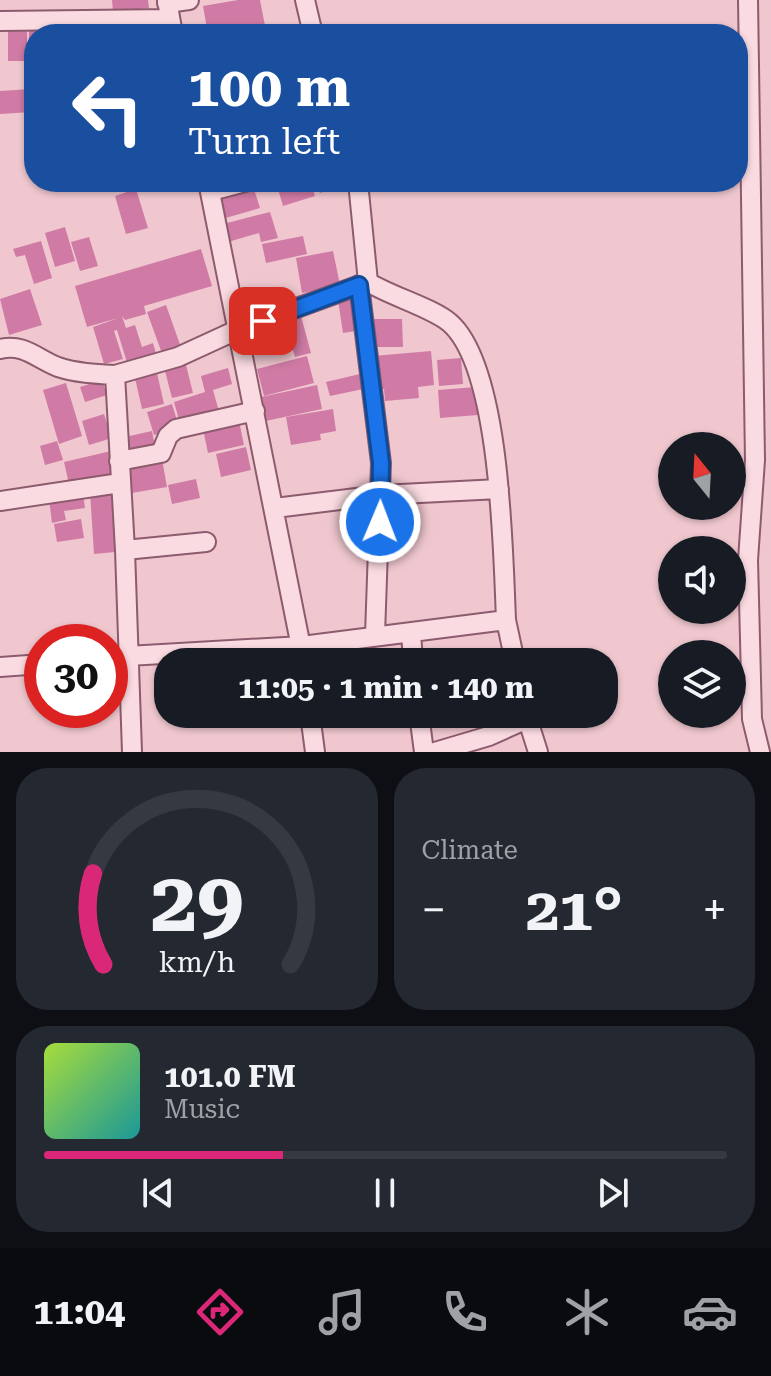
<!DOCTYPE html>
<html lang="en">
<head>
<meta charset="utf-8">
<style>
	body { margin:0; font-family:"Roboto Serif",serif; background:#242831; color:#f1f3f6; height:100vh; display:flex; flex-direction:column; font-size:30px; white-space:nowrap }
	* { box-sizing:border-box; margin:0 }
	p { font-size:26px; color:#9ea1a6 }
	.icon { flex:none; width:44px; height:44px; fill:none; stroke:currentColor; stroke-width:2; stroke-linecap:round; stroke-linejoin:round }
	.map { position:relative; height:752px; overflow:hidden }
	.side { display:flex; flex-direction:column; gap:16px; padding:16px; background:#0d0f14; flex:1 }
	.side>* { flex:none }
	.top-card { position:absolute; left:24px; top:24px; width:724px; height:168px; border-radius:32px; box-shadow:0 2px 6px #0004; background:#1a4fa0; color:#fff; overflow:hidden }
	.needle { width:52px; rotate:342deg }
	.tools { position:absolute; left:658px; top:432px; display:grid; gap:16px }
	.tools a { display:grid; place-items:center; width:88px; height:88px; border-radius:50%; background:#171b24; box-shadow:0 2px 6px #0004; font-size:40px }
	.speed { position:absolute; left:24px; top:624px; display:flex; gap:16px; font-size:40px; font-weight:700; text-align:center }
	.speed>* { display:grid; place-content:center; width:104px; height:104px; border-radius:50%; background:#171b24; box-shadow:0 2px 6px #0004; line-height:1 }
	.speed .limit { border:12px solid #d22; background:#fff; color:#111 }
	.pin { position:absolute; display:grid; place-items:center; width:68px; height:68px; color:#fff; margin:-34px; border-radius:16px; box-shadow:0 4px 12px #0006 }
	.me { position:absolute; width:88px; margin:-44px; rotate:1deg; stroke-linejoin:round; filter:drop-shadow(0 0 6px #0008) }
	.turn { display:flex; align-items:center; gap:28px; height:168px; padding:0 32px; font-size:36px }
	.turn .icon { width:104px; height:104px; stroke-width:2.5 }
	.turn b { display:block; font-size:56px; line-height:68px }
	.big { font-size:60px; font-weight:700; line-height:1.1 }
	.side .widget { flex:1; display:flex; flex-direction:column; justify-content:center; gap:12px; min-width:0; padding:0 28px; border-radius:32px; background:#242831 }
	.side .dial { align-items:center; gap:0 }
	.dial svg { height:208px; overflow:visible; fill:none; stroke:#363941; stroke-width:7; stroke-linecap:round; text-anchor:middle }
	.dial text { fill:#f1f3f6; stroke:none }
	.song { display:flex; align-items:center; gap:24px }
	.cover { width:96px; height:96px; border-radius:12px; background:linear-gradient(135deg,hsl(80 70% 55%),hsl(180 70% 35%)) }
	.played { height:8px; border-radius:4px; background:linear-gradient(90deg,#db2777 35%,#363941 35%) }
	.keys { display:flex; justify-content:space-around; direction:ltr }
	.heat { display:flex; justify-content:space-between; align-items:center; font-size:44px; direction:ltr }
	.side .tiles { flex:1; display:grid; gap:16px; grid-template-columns:1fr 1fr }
	.widget:last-child { grid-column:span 2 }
	.trip { position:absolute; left:154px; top:648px; width:464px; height:80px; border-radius:32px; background:#171b24; box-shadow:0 2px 6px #0004; font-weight:700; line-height:80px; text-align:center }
	.tabs { display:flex; height:128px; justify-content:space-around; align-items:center; background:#090b0e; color:#9ea1a6 }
	.tabs .icon { width:56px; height:56px }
	.tabs .active { color:#db2777 }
	.tabs b { font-size:36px; color:#f1f3f6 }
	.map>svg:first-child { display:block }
	.building { fill:#d07ba5 }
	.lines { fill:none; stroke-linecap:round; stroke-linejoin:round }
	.minor-casing { stroke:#8d5b6e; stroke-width:22 }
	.minor { stroke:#fadbe1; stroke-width:18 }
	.route-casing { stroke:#114b97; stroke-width:20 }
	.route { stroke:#1a73e8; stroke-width:14 }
</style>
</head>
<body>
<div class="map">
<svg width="771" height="752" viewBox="0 0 771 752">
	<rect width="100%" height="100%" fill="#f0c7cf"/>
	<path class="building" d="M112,0H148L149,8L113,12Z
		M238,0H260L266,31L249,34H208L203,6Z
		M99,25L100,34H34V60H29V27Z
		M156,28V34H103V31Z
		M27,30V61H8V31Z
		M31,89L32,112L0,114V91Z
		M276,182H310L315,196L283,206Z
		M316,182H349V183L320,193Z
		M136,189L148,228L126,234L115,196Z
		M254,189L260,208L222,219L217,199Z
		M270,212L278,238L261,242L259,233L228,242L223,224Z
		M65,227L75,261L55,267L45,233Z
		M303,236L307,254L266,263L262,244Z
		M89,237L98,266L80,271L71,242Z
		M41,241L52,278L34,284L25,255L16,257L13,249Z
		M201,249L212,286L144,306L146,314L125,320L122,316L126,328L135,325L142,347L153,343L158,361L129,369L117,330L114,331L123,359L104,364L93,327L118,318L87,327L75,286Z
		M333,251L340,285L302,293L296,258Z
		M30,289L42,325L9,335L0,299Z
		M358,297L363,330L343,333L338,300Z
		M166,305L183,353L164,359L147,312Z
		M301,316L311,353L295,357L290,341L255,351L249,330Z
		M372,319H402L403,347H372Z
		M431,351L434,385L418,387L419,398L385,401L384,389L377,390L373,356Z
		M307,356L314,383L264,396L257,369Z
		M461,358L463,384L439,386L437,360Z
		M186,365L193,393L172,398L165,371Z
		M228,368L232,384L213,390L220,415L181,427L174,402L205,392L201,376Z
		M157,373L164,404L142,409L135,378Z
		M364,373L368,388L330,396L326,382Z
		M102,380L107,395L85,402L80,387Z
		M66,383L82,436L59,444L43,390Z
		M317,385L322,409L261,422L256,398Z
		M476,387L478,415L440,418L438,390Z
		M172,404L179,427L154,435L147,412Z
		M333,409L336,431L320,434L321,440L291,445L286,417Z
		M104,414L112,438L89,445L82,421Z
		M239,421L244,445L208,453L203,429Z
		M152,431L156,451L122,458L125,437Z
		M57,441L63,460L45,465L40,446Z
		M246,447L251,470L221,477L216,454Z
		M111,451L116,473L69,484L64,462Z
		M162,459L167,487L126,494L121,466Z
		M196,479L200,498L172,504L168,485Z
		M111,490L115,552L94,554L90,492Z
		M83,494L85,508L64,511L66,520L52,523L49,499Z
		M81,519L84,538L57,542L54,524Z"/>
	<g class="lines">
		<g class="minor-casing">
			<path id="minor" d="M167,0L173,34
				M305,0L313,34
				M748,0L755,460L748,560L752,719L760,752
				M167,3L189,0
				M0,21L169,19
				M208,182L304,662
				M211,191L245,182
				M359,285L381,463L375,635
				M0,349C24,343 37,359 58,367C76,373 96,374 115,375
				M119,461L161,453L168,436L176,429L255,411
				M0,501L120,483
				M275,508L381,495L499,489
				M125,550L206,542
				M506,620L515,662
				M411,632L413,662
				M110,657L302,646L506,620C503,552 501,368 450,323C433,308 390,296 368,282L358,182
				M0,667L42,664
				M310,714L315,752
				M419,714L424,752
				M526,714L538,752
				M132,752L125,550L115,375L178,357L239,329L368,282
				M435,752L489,736L527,719"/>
		</g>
		<use href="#minor" class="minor"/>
	</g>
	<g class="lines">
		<g class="route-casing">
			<path id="route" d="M263,321L359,285L381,463L380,522"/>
		</g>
		<use href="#route" class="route"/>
	</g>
</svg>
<div class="tools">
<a><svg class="needle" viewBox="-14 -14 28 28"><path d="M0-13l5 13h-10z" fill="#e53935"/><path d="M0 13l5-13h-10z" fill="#9ea1a6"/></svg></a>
<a><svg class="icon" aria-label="sound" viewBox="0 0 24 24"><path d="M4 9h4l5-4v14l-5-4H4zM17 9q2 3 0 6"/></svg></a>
<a><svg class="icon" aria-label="layers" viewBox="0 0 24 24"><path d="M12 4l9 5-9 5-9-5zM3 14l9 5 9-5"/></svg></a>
</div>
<div class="speed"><div class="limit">30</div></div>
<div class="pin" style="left:263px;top:321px;background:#d93025"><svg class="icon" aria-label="arrive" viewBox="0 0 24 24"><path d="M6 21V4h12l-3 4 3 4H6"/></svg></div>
<svg class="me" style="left:380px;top:522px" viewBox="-20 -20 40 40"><circle r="17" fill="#1a73e8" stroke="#fff" stroke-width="3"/><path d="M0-11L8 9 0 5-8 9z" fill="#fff"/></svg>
<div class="trip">11:05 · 1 min · 140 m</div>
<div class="top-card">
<div class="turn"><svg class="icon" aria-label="left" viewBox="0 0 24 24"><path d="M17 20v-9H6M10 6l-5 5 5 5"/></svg><div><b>100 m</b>Turn left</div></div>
</div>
</div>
<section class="side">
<div class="tiles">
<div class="widget dial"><svg viewBox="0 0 100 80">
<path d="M14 69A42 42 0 1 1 86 69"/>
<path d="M14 69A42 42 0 0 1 10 34" stroke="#db2777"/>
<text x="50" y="56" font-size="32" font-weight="700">29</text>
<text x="50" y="72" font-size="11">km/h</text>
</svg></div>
<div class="widget"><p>Climate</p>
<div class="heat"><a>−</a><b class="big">21°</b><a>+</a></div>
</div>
<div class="widget">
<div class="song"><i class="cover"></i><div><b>101.0 FM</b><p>Music</p></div></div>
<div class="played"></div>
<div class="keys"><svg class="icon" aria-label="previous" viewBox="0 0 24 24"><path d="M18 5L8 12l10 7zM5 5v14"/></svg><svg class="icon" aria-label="pause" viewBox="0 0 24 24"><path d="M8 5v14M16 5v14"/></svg><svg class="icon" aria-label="next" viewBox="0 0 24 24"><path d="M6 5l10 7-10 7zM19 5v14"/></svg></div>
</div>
</div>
</section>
<nav class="tabs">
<b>11:04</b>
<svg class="icon active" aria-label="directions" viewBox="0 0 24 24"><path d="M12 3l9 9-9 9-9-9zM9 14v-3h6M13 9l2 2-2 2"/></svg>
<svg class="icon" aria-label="music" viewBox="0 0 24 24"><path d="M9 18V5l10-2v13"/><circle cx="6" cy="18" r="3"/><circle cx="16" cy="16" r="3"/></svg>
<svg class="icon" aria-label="phone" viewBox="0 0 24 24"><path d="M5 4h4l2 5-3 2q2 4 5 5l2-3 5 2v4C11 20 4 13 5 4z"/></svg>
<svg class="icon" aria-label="climate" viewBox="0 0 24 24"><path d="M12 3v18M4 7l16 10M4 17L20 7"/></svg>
<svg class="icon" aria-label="car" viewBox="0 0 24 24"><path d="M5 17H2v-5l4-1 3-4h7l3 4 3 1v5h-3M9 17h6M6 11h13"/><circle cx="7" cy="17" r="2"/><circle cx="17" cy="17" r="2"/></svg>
</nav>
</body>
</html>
